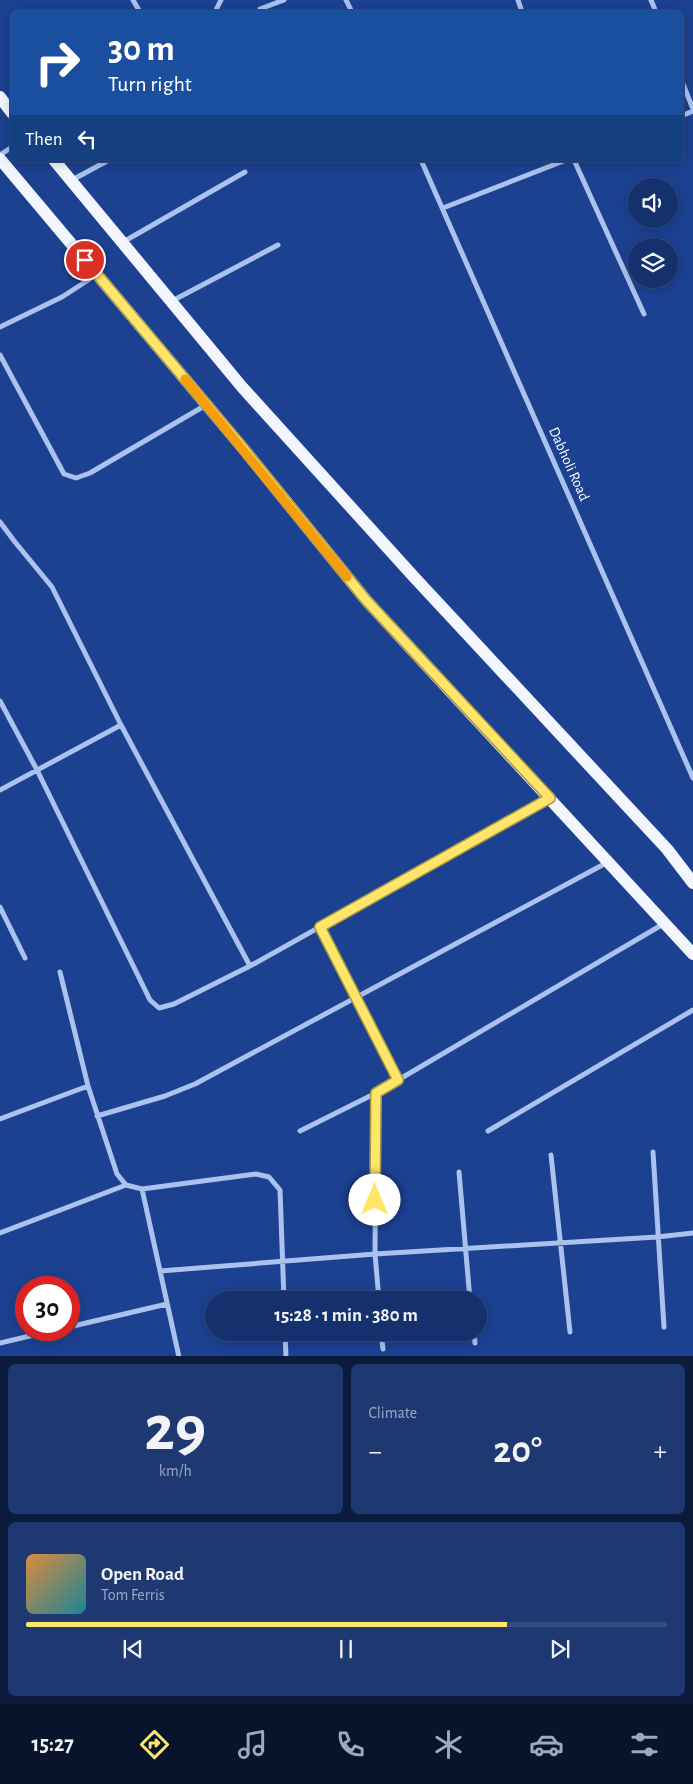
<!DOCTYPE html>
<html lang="en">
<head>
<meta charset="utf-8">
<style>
	body { margin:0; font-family:"Alegreya Sans",sans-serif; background:#1e3972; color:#f1f3f6; height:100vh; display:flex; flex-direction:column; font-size:19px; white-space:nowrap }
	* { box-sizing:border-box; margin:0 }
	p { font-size:16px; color:#9da9c2 }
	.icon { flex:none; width:28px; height:28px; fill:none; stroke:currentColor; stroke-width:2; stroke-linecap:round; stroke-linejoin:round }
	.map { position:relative; height:1356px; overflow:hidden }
	.sheet { display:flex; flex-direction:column; gap:8px; padding:8px; background:#0c1b3c; flex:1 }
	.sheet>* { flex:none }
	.top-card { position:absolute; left:10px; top:10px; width:674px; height:152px; border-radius:8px; box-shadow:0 2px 12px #0003,0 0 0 1px #344c80; background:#1a4fa0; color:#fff; overflow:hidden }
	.buttons { position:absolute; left:628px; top:178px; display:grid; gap:10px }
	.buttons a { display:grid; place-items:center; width:50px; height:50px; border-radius:50%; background:#15316d; box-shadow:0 2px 12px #0003,0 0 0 1px #344c80; font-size:25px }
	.speed { position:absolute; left:15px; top:1276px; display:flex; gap:10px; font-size:25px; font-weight:700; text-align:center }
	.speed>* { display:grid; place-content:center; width:65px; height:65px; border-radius:50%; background:#15316d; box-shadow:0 2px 12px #0003,0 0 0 1px #344c80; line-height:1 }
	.speed .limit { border:8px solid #d22; background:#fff; color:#111 }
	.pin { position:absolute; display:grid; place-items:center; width:42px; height:42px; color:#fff; margin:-21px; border:2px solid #fff; border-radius:50%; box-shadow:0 1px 5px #0007 }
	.me { position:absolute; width:55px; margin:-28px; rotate:0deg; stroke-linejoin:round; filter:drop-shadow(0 0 4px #0008) }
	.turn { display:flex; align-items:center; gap:18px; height:105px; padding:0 15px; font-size:22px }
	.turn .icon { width:65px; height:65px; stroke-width:2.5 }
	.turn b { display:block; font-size:35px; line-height:42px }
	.then { display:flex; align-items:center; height:48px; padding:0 15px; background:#0003; gap:10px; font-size:19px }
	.big { font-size:38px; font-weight:700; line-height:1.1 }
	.sheet .card { flex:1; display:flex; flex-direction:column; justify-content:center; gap:8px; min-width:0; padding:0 18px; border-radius:8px; background:#1e3972 }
	.sheet .dial { align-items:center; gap:0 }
	.dial b { font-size:65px; line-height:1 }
	.song { display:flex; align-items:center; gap:15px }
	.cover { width:60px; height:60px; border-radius:8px; background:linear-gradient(135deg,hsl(30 70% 55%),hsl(190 70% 35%)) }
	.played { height:5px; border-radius:2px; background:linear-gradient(90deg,#ffe569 75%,#344c80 75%) }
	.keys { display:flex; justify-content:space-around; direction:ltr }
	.heat { display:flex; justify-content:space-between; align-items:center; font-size:28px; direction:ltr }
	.sheet .tiles { flex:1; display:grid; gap:8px; grid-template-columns:1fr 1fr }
	.card:last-child { grid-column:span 2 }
	.trip { position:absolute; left:205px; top:1291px; width:282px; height:50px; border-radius:25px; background:#15316d; box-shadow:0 2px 12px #0003,0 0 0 1px #344c80; font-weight:700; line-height:50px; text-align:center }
	.menu { display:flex; height:80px; justify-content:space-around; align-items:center; background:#08142c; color:#9da9c2 }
	.menu .icon { width:35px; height:35px }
	.menu .on { color:#ffe569 }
	.menu b { font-size:22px; color:#f1f3f6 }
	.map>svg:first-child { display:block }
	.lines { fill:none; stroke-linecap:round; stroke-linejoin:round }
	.minor { stroke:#abc2ee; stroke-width:5 }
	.primary { stroke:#f3f6ff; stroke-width:12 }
	.route-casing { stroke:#a69544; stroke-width:12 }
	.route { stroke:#ffe569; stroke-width:9 }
	.slow { stroke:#f59e0b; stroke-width:9 }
	.labels { text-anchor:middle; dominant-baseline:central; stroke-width:5; stroke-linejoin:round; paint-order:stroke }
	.street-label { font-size:15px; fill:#fff; stroke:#1c4191 }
</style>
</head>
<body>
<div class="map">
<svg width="693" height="1357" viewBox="0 0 693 1357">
	<rect width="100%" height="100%" fill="#1c4191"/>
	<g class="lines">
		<path class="minor" d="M133,0L140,12
			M346,0L352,12
			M518,0L522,12
			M651,0L656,12
			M260,9L284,0
			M215,12L221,0
			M681,79L693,109
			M681,116L693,111
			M0,155L12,147
			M421,160L693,778
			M574,160L644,314
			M72,180L109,160
			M443,208L566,160
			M123,242L245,172
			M172,301L278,245
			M0,327L62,297L96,275
			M0,355L64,474L76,478L90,473L206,405
			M0,522L15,542L52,587L121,725L250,966
			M0,701L37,770L150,1000L159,1008L174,1004L250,966L550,798
			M0,790L121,725
			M0,907L25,958
			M320,927L398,1079
			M60,972L88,1086L117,1174L126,1185L142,1189L256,1174L269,1177L280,1190L284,1300
			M376,1093L375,1254L379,1300
			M97,1116L165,1096L195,1084L608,862
			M0,1119L88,1086
			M300,1131L376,1093L665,923
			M488,1131L693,1010
			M653,1152L664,1327
			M551,1155L570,1332
			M459,1172L470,1300
			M142,1189L179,1357
			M0,1233L126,1185
			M160,1271L375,1254L657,1237L693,1233
			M69,1327L167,1304
			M285,1332L286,1357
			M381,1332L383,1349
			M474,1332L475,1343
			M0,1343L55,1330"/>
		<path class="primary" d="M0,97L12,113
			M0,159L242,447L366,600L693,954
			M54,160L242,387L414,577L667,849L693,883"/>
	</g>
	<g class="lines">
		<g class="route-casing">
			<path id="route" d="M85,260L242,447L366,600L550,798L320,927L398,1080L376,1093L375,1200"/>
		</g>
		<use href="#route" class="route"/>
		<path class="slow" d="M185,379L347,577"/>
	</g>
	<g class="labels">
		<g class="street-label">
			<text transform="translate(569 464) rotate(66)">Dabholi Road</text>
		</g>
	</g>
</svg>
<div class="buttons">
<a><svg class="icon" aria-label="sound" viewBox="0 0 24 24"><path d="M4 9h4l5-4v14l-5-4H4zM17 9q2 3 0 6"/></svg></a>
<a><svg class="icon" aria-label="layers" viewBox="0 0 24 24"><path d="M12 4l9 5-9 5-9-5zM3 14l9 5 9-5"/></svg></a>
</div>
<div class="speed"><div class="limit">30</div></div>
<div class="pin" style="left:85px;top:260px;background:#d93025"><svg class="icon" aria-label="arrive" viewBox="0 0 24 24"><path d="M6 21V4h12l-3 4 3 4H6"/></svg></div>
<svg class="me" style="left:375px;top:1200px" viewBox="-20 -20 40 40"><circle r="19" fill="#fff"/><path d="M0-13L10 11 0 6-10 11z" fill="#ffe569"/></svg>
<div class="trip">15:28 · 1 min · 380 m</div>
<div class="top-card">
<div class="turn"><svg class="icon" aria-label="right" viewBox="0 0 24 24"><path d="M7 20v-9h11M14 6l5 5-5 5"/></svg><div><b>30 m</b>Turn right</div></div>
<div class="then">Then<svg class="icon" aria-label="left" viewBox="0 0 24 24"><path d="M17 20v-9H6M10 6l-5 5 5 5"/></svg></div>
</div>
</div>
<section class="sheet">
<div class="tiles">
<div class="card dial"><b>29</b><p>km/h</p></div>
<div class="card"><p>Climate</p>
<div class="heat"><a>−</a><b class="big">20°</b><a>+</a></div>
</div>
<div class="card">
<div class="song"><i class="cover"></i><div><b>Open Road</b><p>Tom Ferris</p></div></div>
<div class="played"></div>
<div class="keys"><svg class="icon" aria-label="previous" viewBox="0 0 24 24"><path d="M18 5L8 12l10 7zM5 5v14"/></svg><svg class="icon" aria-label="pause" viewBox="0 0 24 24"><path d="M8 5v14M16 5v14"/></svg><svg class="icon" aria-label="next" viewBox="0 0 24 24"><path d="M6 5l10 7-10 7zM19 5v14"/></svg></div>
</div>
</div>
</section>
<nav class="menu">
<b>15:27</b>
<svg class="icon on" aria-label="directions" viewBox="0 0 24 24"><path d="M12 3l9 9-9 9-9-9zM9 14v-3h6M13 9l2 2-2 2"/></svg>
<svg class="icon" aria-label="music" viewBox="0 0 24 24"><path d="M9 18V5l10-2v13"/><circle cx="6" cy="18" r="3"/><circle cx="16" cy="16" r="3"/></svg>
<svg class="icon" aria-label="phone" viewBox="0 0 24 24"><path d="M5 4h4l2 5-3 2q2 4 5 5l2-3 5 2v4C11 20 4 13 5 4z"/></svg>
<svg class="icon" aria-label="climate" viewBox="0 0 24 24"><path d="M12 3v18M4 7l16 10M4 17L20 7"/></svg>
<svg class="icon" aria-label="car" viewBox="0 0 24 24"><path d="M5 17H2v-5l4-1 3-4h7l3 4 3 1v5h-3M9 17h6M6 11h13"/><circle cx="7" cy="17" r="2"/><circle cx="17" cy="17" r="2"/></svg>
<svg class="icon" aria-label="filters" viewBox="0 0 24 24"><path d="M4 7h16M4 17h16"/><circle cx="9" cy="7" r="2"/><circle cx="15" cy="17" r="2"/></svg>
</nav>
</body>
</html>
